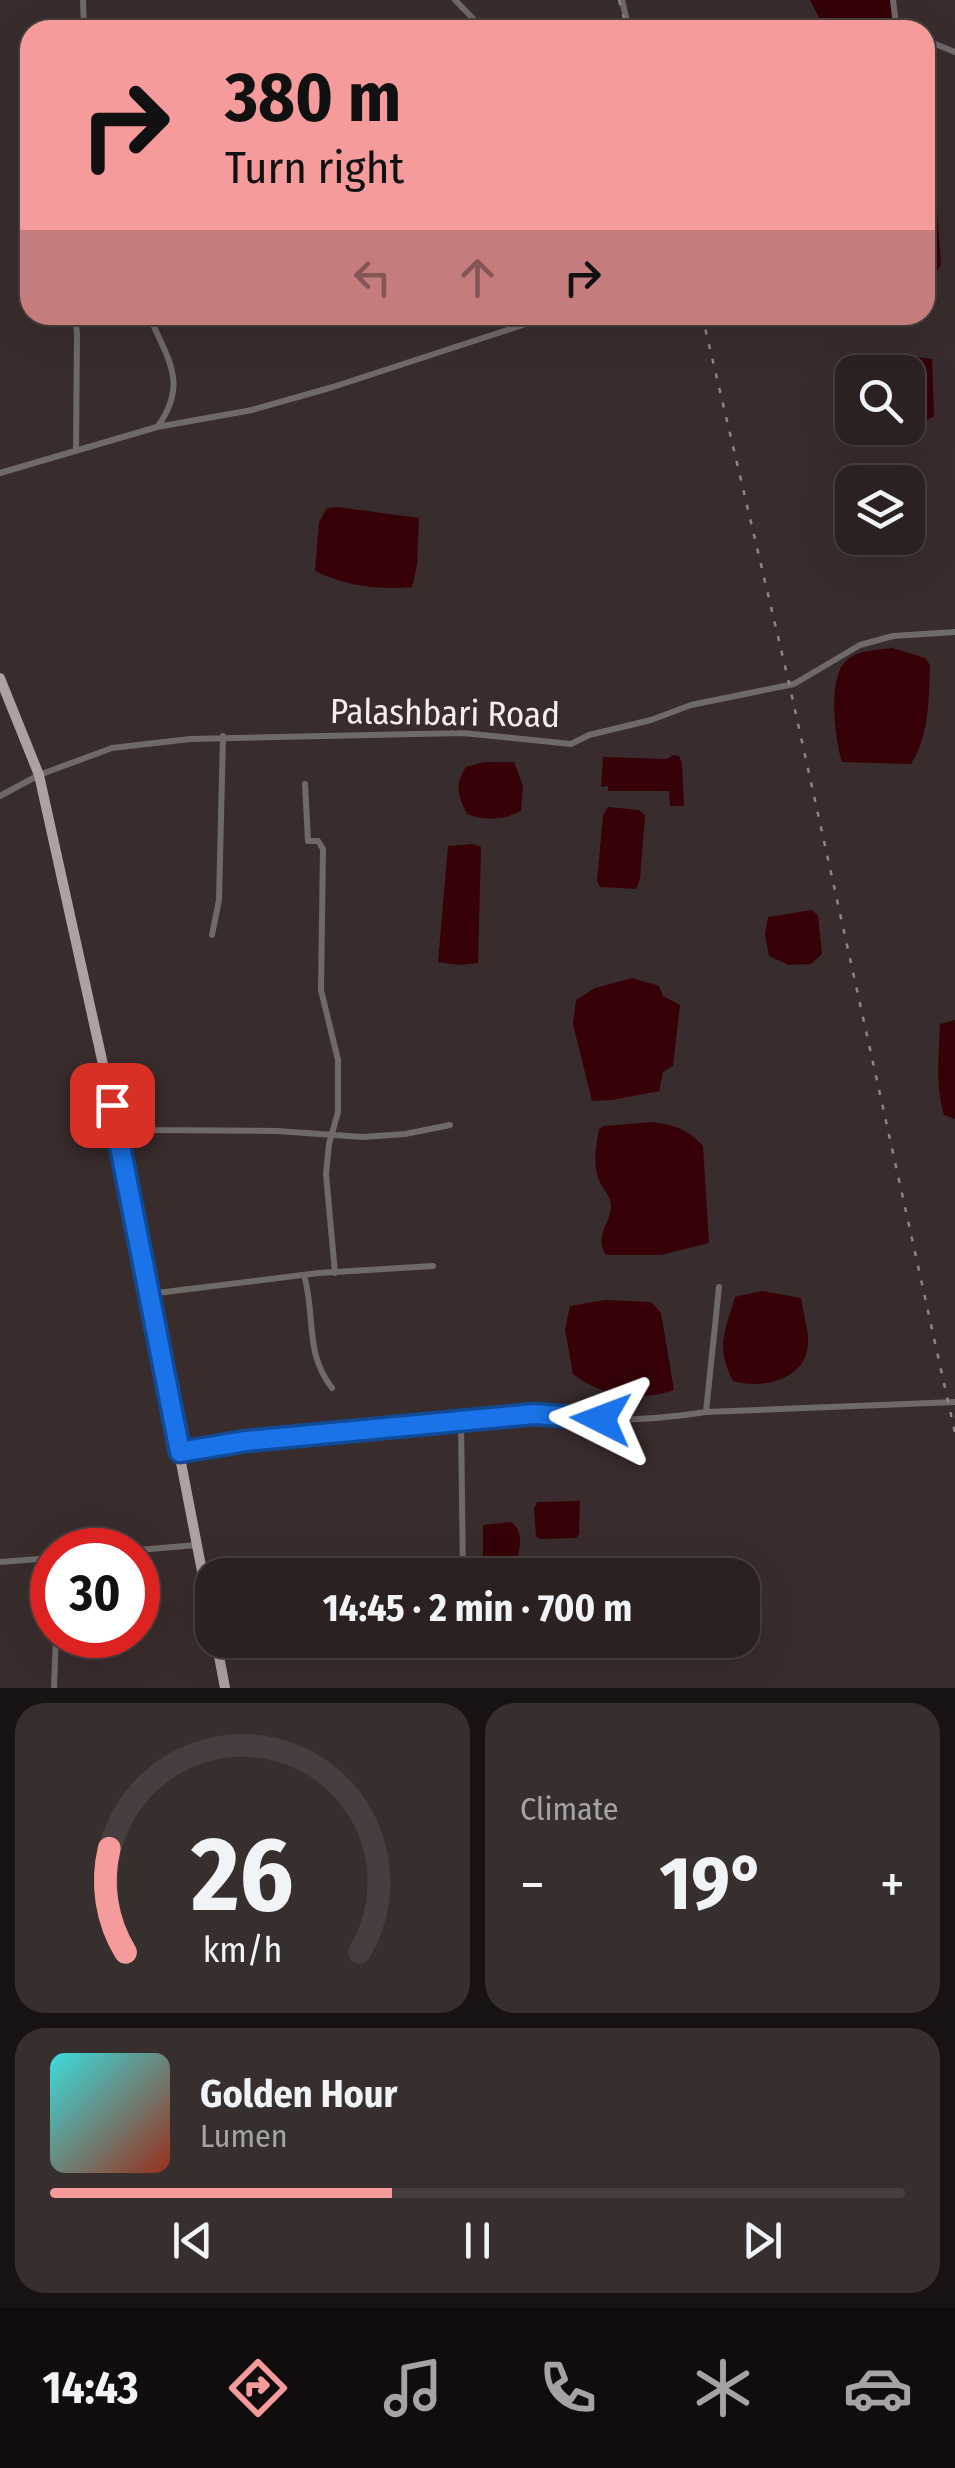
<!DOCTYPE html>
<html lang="en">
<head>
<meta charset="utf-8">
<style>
	body { margin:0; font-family:"Fira Sans Condensed",sans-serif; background:#372e2e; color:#f1f3f6; height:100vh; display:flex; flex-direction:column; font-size:38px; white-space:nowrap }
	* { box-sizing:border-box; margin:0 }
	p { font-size:32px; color:#a6a3a5 }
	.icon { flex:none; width:55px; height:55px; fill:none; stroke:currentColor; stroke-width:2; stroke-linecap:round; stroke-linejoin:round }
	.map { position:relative; height:1688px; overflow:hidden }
	.drawer { display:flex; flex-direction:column; gap:15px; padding:15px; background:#181212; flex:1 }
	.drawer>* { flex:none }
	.top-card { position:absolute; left:20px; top:20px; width:915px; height:305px; border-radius:30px; box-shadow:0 10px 40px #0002,0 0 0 2px #473e3f; background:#f59b9b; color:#111; overflow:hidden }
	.fabs { position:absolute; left:835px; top:355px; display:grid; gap:20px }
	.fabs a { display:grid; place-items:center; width:90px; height:90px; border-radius:20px; background:#2b2121; box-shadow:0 10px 40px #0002,0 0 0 2px #473e3f; font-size:50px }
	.speed { position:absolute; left:30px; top:1528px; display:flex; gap:20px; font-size:50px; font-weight:700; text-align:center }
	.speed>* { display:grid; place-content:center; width:130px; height:130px; border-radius:50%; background:#2b2121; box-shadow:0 10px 40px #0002,0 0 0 2px #473e3f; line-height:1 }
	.speed .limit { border:15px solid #d22; background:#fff; color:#111 }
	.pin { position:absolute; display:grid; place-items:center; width:85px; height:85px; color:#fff; margin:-42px; border-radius:20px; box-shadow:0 5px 15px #0006 }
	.me { position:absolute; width:110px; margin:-55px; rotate:273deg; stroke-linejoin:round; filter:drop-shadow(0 0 8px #0008) }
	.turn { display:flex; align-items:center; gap:35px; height:210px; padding:0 40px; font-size:45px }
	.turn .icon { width:130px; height:130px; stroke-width:2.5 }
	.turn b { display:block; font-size:70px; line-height:85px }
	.lanes { display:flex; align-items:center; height:95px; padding:0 40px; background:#0003; justify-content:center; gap:50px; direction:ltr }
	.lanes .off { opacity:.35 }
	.big { font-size:75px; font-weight:700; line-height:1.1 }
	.drawer .tile { flex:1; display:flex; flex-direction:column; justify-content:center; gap:15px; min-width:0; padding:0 35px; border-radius:30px; background:#372e2e }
	.drawer .dial { align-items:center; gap:0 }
	.dial svg { height:260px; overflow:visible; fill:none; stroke:#473e3f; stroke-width:7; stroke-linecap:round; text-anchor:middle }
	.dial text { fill:#f1f3f6; stroke:none }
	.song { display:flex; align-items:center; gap:30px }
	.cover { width:120px; height:120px; border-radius:15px; background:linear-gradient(135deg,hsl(180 70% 55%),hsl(10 70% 35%)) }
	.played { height:10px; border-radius:5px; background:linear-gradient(90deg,#f59b9b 40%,#473e3f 40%) }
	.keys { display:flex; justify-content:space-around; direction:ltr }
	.heat { display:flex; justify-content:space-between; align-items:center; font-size:55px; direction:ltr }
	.drawer .tiles { flex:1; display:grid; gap:15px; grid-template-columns:1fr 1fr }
	.tile:last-child { grid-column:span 2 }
	.trip { position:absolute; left:195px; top:1558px; width:565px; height:100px; border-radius:30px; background:#2b2121; box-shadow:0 10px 40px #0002,0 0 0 2px #473e3f; font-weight:700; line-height:100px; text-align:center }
	.tabs { display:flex; height:160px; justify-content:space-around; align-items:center; background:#110d0d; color:#a6a3a5 }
	.tabs .icon { width:70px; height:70px }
	.tabs .active { color:#f59b9b }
	.tabs b { font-size:45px; color:#f1f3f6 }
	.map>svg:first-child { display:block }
	.water { fill:#360208 }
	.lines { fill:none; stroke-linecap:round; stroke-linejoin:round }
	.street { stroke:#706969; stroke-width:6 }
	.primary { stroke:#afa1a1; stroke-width:10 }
	.rail { stroke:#908585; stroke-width:2.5; stroke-dasharray:5 10; stroke-linecap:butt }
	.route-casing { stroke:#114b97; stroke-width:25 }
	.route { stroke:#1a73e8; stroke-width:18 }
	.labels { text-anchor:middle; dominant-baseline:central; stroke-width:10; stroke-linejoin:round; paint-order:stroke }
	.street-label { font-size:35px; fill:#f6eded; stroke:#392c2c }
</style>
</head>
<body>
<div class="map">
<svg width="955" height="1688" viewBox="0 0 955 1688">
	<rect width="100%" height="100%" fill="#392c2c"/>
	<path class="water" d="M810,0H890L893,26L825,29Z
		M925,191L936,197L941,265L932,278H925Z
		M883,353L932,359L934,416L927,420L908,422V372H871L875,356Z
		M337,507L419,518L417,565L412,587C378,590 346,586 315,571L319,522L327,508Z
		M892,648L925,658L930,665C929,697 929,737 911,764L842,762C835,740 827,678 846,661C857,650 877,650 892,648Z
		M673,755L679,756L682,763L684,806H670L669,791H608V786L601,787L603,757L667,759Z
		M485,762H514L523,786L521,811C502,820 486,821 467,814C458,796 454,785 466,767Z
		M608,807L639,810L645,815L640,879L636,889L600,887L597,881L603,815Z
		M473,844L481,847L478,963L459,965L438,962L448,846Z
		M812,910L818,916L822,954L811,964L789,965L769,956L765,934L768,917Z
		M632,978L659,986L663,996L680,1005L673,1066L663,1072L659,1091L612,1100L592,1101L573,1024L576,1000L595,988Z
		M955,1020V1119L944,1115C935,1085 939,1055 940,1024Z
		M652,1122C674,1125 688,1129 703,1146L709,1243L661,1255H606C594,1236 609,1226 611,1208C612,1195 602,1190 598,1178C593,1162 596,1146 599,1129L604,1126Z
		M762,1291L801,1298C803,1311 807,1325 808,1337C811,1379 765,1390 733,1381C715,1346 725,1332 735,1297Z
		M605,1300L651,1302L661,1313L674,1390C640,1402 600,1396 573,1374L565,1330L570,1306Z
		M580,1501L579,1534L576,1538L539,1539L536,1536L534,1509L537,1502Z
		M511,1522C523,1531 521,1545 517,1558C507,1564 493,1567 483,1560V1525Z"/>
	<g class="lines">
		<path class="street" d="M83,0L84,30
			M455,0L484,30
			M622,0L629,30
			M893,0L896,24L900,30
			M925,40L955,52
			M75,315L77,334L76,451
			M149,315C167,359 189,382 158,426
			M0,473L157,427L252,410L333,387L553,315
			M305,784L308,841H318L323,849L321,990L338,1060V1112L329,1144L326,1174L335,1273
			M0,796L39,775L112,748L190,739L463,733L571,744L589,735L651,720L691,705L794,684L860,645L893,636L955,632
			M212,935L219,900L223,736
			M117,1126L145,1130L277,1131L363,1137L405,1134L450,1125
			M304,1275C316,1316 304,1352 332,1388
			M149,1294L319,1273L433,1266
			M706,1412L719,1287
			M461,1422L463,1575
			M180,1452L246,1441L535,1415C591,1422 650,1421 706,1412L955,1402
			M138,1550L197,1545
			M0,1562L52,1558
			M54,1688L56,1635"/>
		<path class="primary" d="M0,678L39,775L112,1105L212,1623
			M216,1640L225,1688"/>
		<path class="rail" d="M619,0L627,30
			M702,315L789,683L955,1433"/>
	</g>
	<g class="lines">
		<g class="route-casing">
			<path id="route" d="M112,1105L180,1452L246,1441L534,1414L601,1419"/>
		</g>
		<use href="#route" class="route"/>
	</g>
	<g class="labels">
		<g class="street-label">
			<text transform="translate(445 713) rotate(1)">Palashbari Road</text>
		</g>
	</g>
</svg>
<div class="fabs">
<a><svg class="icon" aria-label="search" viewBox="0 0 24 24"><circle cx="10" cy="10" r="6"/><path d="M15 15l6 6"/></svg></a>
<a><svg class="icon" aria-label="layers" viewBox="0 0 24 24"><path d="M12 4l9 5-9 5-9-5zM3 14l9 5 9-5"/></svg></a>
</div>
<div class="speed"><div class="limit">30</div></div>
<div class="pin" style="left:112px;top:1105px;background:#d93025"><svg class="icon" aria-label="arrive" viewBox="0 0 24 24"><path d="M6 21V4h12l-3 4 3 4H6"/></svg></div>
<svg class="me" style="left:601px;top:1419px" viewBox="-20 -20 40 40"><path d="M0-17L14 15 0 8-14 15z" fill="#1a73e8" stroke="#fff" stroke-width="4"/></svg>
<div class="trip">14:45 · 2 min · 700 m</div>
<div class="top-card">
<div class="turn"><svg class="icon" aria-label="right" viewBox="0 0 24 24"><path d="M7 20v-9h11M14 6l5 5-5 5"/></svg><div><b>380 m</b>Turn right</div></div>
<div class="lanes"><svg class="icon off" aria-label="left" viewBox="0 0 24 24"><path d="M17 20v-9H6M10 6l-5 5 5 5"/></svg><svg class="icon off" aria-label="ahead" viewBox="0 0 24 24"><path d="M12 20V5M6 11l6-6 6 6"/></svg><svg class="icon" aria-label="right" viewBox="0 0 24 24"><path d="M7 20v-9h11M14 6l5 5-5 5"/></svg></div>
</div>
</div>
<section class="drawer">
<div class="tiles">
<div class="tile dial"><svg viewBox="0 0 100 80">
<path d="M14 69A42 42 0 1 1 86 69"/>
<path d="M14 69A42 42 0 0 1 9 37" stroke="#f59b9b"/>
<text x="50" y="56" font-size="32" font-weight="700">26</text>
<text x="50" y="72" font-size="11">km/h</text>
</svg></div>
<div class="tile"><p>Climate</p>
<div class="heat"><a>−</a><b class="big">19°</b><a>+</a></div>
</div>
<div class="tile">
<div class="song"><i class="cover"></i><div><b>Golden Hour</b><p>Lumen</p></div></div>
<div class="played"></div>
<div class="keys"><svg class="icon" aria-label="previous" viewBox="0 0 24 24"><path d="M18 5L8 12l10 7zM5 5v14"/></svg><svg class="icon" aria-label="pause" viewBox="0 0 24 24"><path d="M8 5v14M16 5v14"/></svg><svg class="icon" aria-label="next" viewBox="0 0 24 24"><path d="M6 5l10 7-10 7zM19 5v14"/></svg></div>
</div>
</div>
</section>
<nav class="tabs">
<b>14:43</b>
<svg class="icon active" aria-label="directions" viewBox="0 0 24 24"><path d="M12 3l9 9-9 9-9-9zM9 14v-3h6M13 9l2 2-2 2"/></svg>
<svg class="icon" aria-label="music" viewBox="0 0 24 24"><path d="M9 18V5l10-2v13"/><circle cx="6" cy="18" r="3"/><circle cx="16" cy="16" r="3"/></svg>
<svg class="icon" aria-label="phone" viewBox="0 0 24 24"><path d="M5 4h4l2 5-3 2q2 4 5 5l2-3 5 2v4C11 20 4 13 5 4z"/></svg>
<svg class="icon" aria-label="climate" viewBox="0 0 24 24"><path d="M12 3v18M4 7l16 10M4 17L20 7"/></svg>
<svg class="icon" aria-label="car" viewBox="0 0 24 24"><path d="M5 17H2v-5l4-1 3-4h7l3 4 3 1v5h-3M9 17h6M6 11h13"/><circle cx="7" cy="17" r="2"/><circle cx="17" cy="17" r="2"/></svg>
</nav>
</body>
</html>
